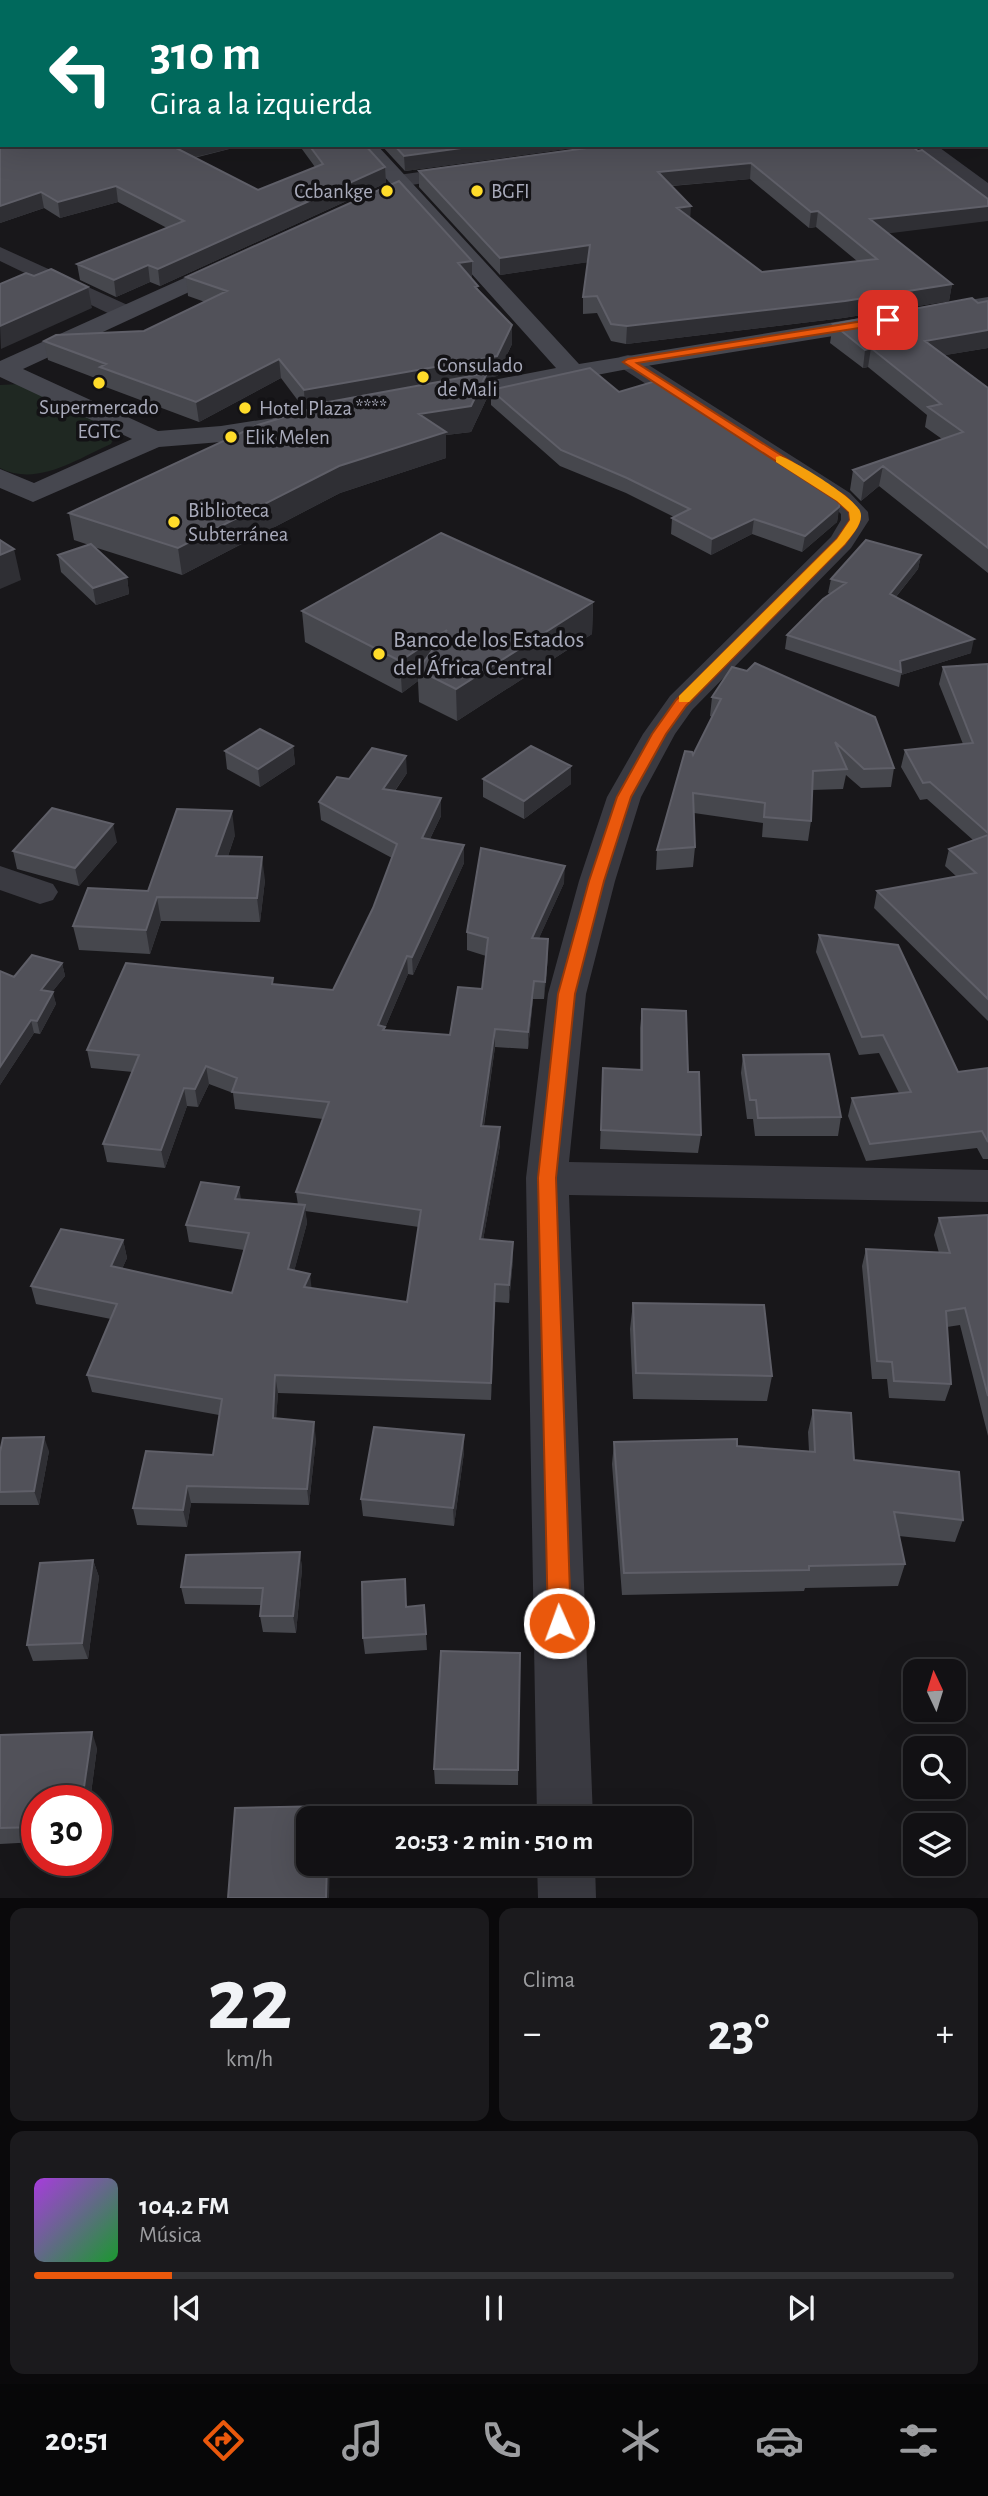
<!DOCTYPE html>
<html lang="es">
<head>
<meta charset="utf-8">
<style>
	body { margin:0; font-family:"Alegreya Sans",sans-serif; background:#1b1a1d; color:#f1f3f6; height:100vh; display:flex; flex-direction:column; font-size:26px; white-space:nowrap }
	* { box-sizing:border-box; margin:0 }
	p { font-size:23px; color:#9c9da0 }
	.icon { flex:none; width:38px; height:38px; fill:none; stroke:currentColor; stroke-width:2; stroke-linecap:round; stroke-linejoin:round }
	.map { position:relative; height:1898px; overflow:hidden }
	.drawer { display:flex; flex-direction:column; gap:10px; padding:10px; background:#0a090b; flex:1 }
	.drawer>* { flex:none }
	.banner { position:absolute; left:0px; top:0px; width:989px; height:147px; box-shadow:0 7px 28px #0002,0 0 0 2px #313134; background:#00695c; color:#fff; overflow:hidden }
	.needle { width:46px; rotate:356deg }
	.fabs { position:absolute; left:903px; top:1659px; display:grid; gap:14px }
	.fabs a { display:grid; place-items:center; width:63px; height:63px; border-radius:14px; background:#121114; box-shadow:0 7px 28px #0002,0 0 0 2px #313134; font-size:35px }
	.speed { position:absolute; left:21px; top:1785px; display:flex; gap:14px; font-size:35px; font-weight:700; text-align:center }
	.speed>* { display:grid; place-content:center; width:91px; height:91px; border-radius:50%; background:#121114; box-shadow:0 7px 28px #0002,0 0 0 2px #313134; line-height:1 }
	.speed .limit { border:10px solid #d22; background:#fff; color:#111 }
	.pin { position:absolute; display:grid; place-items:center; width:60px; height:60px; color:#fff; margin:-30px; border-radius:14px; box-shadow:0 4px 10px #0006 }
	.me { position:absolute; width:77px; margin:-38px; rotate:358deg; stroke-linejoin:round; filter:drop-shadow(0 0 5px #0008) }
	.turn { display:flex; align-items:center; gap:24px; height:147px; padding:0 35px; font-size:32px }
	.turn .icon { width:91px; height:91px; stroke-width:2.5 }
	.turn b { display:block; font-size:49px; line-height:60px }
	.big { font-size:52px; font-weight:700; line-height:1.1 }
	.drawer .widget { flex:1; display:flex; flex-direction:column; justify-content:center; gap:10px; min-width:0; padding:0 24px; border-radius:14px; background:#1b1a1d }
	.drawer .dial { align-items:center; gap:0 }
	.dial b { font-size:91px; line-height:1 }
	.song { display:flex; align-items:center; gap:21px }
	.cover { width:84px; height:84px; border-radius:10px; background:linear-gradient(135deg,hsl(280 70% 55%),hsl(130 70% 35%)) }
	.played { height:7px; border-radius:4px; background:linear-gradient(90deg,#ea580c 15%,#313134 15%) }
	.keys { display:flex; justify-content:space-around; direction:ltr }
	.heat { display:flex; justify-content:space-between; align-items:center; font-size:38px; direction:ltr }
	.drawer .tiles { flex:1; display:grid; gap:10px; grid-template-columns:1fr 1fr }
	.widget:last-child { grid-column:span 2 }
	.trip { position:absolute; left:296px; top:1806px; width:396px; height:70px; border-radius:14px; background:#121114; box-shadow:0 7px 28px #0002,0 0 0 2px #313134; font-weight:700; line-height:70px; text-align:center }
	.tabs { display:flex; height:112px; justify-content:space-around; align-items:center; background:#070708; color:#9c9da0 }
	.tabs .icon { width:49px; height:49px }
	.tabs .current { color:#ea580c }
	.tabs b { font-size:32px; color:#f1f3f6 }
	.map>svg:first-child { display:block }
	.green { fill:#1f2822 }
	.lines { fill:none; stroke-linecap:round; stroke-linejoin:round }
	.street { fill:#3a3a41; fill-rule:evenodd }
	.secondary { fill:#46474f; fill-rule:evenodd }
	.wall { fill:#46474d; fill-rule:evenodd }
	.shaded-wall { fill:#2f2f34 }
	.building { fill:#515159; stroke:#5f5f68; stroke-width:2; fill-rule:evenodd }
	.route { fill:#ea580c; stroke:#983908; stroke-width:2 }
	.slow { fill:#f59e0b }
	.poi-dot { fill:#ffdc2a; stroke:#131215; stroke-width:2.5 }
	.labels { text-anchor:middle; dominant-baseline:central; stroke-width:7; stroke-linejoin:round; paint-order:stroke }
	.far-poi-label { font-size:21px; fill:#a9abbb; stroke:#131215; text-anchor:start }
	.poi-label { font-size:24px; fill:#a9abbb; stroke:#131215; text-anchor:start }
</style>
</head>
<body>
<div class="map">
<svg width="988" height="1898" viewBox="0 0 988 1898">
	<rect width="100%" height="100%" fill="#18171a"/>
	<path class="green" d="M21,384L118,429L111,444C77,459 37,487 0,468V385Z"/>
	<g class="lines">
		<path class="street" d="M157,0H182L155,2Z
			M0,21H2V31H0Z
			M915,145H936L988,183V198L981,196Z
			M470,165L480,171L477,175L398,187L388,181L398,175Z
			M0,247L132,307L135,312L132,317H116L0,261Z
			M628,355L636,357L850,493L868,512L869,520L851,548L692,710L675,734L641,797L615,881L586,994L569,1162L988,1170V1202L569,1195L593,1818H537L526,1178L548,994L579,881L607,797L643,734L670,696L831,537L841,520V514L832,505L620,367L616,362L620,357Z
			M0,866L53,884L58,892L53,900L40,904L0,890Z
			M537,1864H595L596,1898H538Z"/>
		<path class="secondary" d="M683,0H706L682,2Z
			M356,145H377L579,364L988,297V311L628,369L435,406L426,403L422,398L426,393L556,368Z
			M233,256L241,258L244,263L241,268L23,369L158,431L221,426L299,414L308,416L312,422L308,428L221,442L159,447L33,502L0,488V469L34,483L132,439L0,377V361Z"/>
	</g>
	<path class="wall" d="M754,0H988V56H987V2H758Z
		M2,38V145H245L194,158L258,190L315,167L299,145H365L385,167L386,183L160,286L150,282L116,297L80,280L77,264L167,228L118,202L60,218L44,208L0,223V46Z
		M987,57H988V140H987Z
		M381,145H595L405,171Z
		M910,145L888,233L952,284L949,301L843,318L626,344L611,341L597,313L583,314V297L588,262L500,275L419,187V171ZM750,179L809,228L816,227L857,261L762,272L690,218L672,186Z
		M186,277L472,279L512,344L497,376L487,378V398L471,432L446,435V458L340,493L182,575L94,547L127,577L129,594L96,605L61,572L58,555L89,545L74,540L69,513L305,410L281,378L199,422L103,386V381L48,360L44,341L144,331L205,302L188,296Z
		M988,301V348L945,355L988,388V573L879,486L861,501L850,490L853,470L942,439L925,427L927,415L868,367L863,368L830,343L833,324Z
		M491,390L619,392L716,421L838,515L837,522L802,552L752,534L711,555L671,534L672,518L674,517L626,493L560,466L491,405Z
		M921,555L918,569L896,597L971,653L901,675L899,687L785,649L787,635L831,594L828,593L831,579Z
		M593,602L592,634L457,721L419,702L418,681L402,693L305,642L302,611Z
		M988,664V1021L874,908L877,891L957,877L945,866L949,849L973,840L927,799L920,800L901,767L905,750L963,744L939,684L943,667Z
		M732,667L894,768L891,787L861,788L846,775L843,789L812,790L811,821L808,841L762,837L763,823L694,813L695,847L693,867L656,870L657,850L712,717L710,716L712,697Z
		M293,746L295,764L260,787L227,769L225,751Z
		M571,766V784L524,819L483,797V779Z
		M407,773L395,791L441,798V816L430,839L464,863L413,975L408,974L385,1028V1031L450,1035L482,989L486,956L467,950V932L564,883L539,938L548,956L544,999H533L528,1049L495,1047L484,1126L500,1145L483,1240L513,1242V1259L509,1303L495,1302L491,1400L278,1393L276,1418L316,1439L309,1505L191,1503L187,1527L137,1525L133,1508L213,1455L219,1415L92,1392L87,1375L111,1319L36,1304L31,1286L123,1240L127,1258L122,1269L232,1293L244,1250L189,1242L186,1225L241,1199L298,1205L296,1192L323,1119L235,1109L233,1093L209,1084L198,1107L187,1106L165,1168L107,1162L103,1144L133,1072L91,1068L87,1050L274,984L333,990L373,908L392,858L321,820L319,802L349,779ZM305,1211L419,1227L407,1302L311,1288L294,1271L307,1223Z
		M235,835L228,856L265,880L260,922L161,921L150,954L79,950L73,926L148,891Z
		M117,842L79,886L17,869L13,851Z
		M819,935L958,1072L988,1068V1159H983L977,1148L866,1161L848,1116L852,1098L899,1093L879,1053L859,1055L816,952Z
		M62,963L65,976L52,992L56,1004L40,1034L34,1033L0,1085V971L14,977Z
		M642,1009L688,1072L701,1135L698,1153L600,1149L603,1068L640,1070V1028Z
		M743,1055L841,1117L838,1136H755L753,1119H747L741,1073Z
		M988,1215V1436L960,1325L947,1327L951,1384L945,1401L889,1398L887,1379H872L862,1266L866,1249L939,1253L934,1235L939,1218Z
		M633,1303L772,1376L767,1401L633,1399L630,1329Z
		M813,1410L854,1460L963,1520L955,1542L899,1536L905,1564L898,1586L805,1588L804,1591L622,1595L612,1464L614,1442L737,1446L809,1451L808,1432Z
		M49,1451L39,1505H0V1452Z
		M464,1452L454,1526L363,1516L361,1499Z
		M300,1552L302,1569L296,1633L263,1632L260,1616L261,1605L185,1604L181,1587Z
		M93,1560L99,1577L88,1659L33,1661L27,1645Z
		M424,1605L427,1650L365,1654L363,1638L406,1607Z
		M520,1653L518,1785L435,1784L434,1769Z
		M0,1735L97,1748L90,1801H37V1842L0,1844Z"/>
	<path class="shaded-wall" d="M501,0H515L510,2H501Z
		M180,145H245L175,162L174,147Z
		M483,145H595L405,171L404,156Z
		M751,163L750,179L657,187L658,172Z
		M385,167L386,183L160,286L158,269Z
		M116,186L118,202L60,218L58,202Z
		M41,192L44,208L0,223V206Z
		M691,206L690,222L677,208Z
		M988,206V221L868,236L870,219Z
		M818,211L816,227L809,228L811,212Z
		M590,245L589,262L500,275V258Z
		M472,261V279L458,263Z
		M148,265L150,282L116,297L114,280Z
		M952,284L949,301L843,318L626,344L627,326Z
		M88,287L92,308L1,349L0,326Z
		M512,325V344L497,376L487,378V398L471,432L446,435V458L340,493L182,575L178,548L320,408L318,404L319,408L305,410L304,390Z
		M988,330V348L922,359L925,341Z
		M871,348L868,367L863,368L865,350Z
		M279,359L281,378L199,422L196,402Z
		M883,466L879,486L861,501L864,481Z
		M841,499L837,522L802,552L805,536Z
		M754,519L752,534L711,555L712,539Z
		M14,549L21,580L0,589V555Z
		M921,555L918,569L887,608L890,594Z
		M127,577L129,594L96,605L93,588Z
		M593,602L592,634L457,721L456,689Z
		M447,630L418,670V681L402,693L400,661Z
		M974,639L971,653L901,675L900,661Z
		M293,746L295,764L260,787L258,769Z
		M406,756L407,773L384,806L383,789Z
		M571,766V784L524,819V801Z
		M441,798V816L422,855V838Z
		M232,811L235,835L220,880L216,856Z
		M113,824L117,842L79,886L75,868Z
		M464,845V863L413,975L412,957Z
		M262,857L265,880L260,922L257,898Z
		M565,866L564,883L531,956L532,938Z
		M157,897L161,921L150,954L146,930Z
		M548,939V956L544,999L545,982Z
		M407,956L408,974L385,1028L386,1044L378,1025Z
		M62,963L65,976L44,1002L41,990Z
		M534,981L533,999L528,1049V1032Z
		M53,992L56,1004L40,1034L37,1021Z
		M31,1020L34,1033L0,1085V1067Z
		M495,1029V1047L481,1143V1126Z
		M206,1066L209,1084L198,1107L195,1089Z
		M184,1088L187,1106L165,1168L161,1150Z
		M500,1127V1145L480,1257V1239Z
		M239,1187L242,1205L235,1199Z
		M305,1205L307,1223L290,1287L288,1269Z
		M123,1240L127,1258L115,1284L111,1266Z
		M513,1242V1259L509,1303V1285Z
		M310,1274L312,1292L304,1287Z
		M495,1284V1302L491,1400V1383Z
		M275,1375L278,1393L275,1435L273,1418Z
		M314,1422L316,1439L309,1505L307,1489Z
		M464,1435V1452L454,1526L453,1508Z
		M44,1437L49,1451L39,1505L34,1491Z
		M187,1486L191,1503L187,1527L183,1510Z
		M300,1552L302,1569L296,1633L293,1616Z
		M93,1560L99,1577L88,1659L82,1643Z
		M92,1732L97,1748L90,1801H82Z
		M327,1864H330L329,1898H326Z"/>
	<path class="building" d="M245,0H490V2H235Z
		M783,0H988V42H987V2H787Z
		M2,38V125H0V46Z
		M987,57H988V124L987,123Z
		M2,140V145H180L174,147L258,190L323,164L309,145H365L385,167L158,269L148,265L114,280L77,264L184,221L116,186L58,202L41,192L0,206V141Z
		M394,145H483L404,156Z
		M609,145H910L918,151L922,150L988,199V206L870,219L952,284L845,301L627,326L611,324L597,296L583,297L590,245L500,258L419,171ZM751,163L811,212L818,211L877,259L762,272L677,208L691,206L658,172Z
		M399,181L472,261L458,263L478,286L475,287L512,325L497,356L304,390L279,359L196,402L100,367L106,364L44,341L56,335L144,331L227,291L186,277Z
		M51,269L88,287L0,326V284L26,273L34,276Z
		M972,298L978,303L988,301V330L925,341L988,388V548L883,466L864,481L853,470L963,432L928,407L941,404L871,348L865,350L833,324Z
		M590,368L619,392L659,380L716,416L711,418L833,491L841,499L839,507L805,536L754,519L712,539L672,518L690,509L627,478L561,450L491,390Z
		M487,373L471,406L419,414L446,432L339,466L178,548L69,513L258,425L320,406L318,404Z
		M441,533L593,602L456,689L418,670L447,630L400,661L302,611Z
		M0,540L14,549L0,555Z
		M866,540L921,555L890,594L974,639L900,661L901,672L787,635L823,599L846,583L831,579Z
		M91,544L127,577L93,588L58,555Z
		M755,663L875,717L894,768L864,769L835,742L847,769L813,771L811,821L764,817L765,803L693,793L695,847L657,850L685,751L692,752L693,755L721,699L712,697L732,667L747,671Z
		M988,664V833L930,782L923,783L905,750L973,743L943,667Z
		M260,729L293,746L258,769L225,751Z
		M531,746L571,766L524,801L483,779Z
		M372,748L406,756L383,789L441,798L422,838L464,845L412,957L407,956L378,1025L385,1027L383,1030L450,1035L458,987L482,989L488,938L467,932L481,848L565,866L532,938L548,939L545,982L534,981L528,1032L495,1029L481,1126L500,1127L480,1239L513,1242L509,1285L495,1284L491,1383L275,1375L273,1418L314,1422L307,1489L187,1486L183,1510L133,1508L146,1451L213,1455L222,1399L87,1375L117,1304L31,1286L61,1229L123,1240L111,1266L232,1293L249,1233L186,1225L201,1182L239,1187L235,1199L305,1205L288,1269L310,1274L304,1287L407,1302L421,1210L296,1192L329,1102L232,1092L237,1078L206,1066L195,1089L184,1088L161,1150L103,1144L139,1055L87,1050L126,963L273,978L272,984L333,990L373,908L397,844L319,802L337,777L349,779Z
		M52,808L113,824L75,868L13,851Z
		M177,809L232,811L216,856L262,857L257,898L157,897L146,930L73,926L88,888L148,891Z
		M988,835V999L877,891L976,873L949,849Z
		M819,935L898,945L958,1072L988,1068V1142L982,1131L870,1144L852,1098L911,1092L883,1035L862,1037Z
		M32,955L62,963L41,990L53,992L37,1021L31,1020L0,1067V971L14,977Z
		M642,1009L686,1011L688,1072H699L701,1135L601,1130L603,1068L642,1070Z
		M829,1054L841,1117L758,1118L756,1100H750L743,1055Z
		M988,1215V1396L965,1308L946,1311L951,1384L894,1381L892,1362L877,1361L866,1249L950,1253L939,1218Z
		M633,1303L764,1305L772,1376L636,1373Z
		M813,1410L851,1413L854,1460L959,1472L963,1520L894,1512L905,1564L809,1566V1570L624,1573L614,1442L737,1439V1446L815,1452Z
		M374,1427L464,1435L453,1508L361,1499Z
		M44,1437L34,1491L0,1492V1452L3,1438Z
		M300,1552L293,1616H260L263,1588L181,1587L186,1555Z
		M93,1560L82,1643L27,1645L40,1563Z
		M405,1579L406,1607L424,1605L426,1634L363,1638L362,1582Z
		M441,1651L520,1653L518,1770L434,1769Z
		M92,1732L82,1801H37V1827L0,1828V1735Z
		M330,1806L329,1818H308V1864H327L326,1898H228L235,1808Z"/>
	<path class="route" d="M888,317L891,318V323L637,363L845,496C868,518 861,521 845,544L686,706L666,734L631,797L604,881L575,994L556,1178L571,1623L567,1631L559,1634L551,1631L548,1623L538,1178L558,994L589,881L617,797L652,734L676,700L837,539L850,520L849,512L837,501L623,362L628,359Z"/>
	<path class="slow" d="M780,456C795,461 854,497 860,511C865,522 851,536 845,544L689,702H679V696L837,539L850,520L849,512L837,501L776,462V457Z"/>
	<g class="poi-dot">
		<circle cx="387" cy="191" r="7"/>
		<circle cx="477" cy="191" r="7"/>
		<circle cx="423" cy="377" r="7"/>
		<circle cx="99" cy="383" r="7"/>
		<circle cx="245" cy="408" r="7"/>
		<circle cx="231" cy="437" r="7"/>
		<circle cx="174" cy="522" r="7"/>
		<circle cx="379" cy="654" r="7"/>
	</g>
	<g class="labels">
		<g class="far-poi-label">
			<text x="373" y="191" text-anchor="end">Ccbankge</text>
			<text x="491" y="191">BGFI</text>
			<text x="437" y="365">Consulado<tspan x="437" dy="24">de Mali</tspan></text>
			<text x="99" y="407" text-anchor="middle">Supermercado<tspan x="99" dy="24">EGTC</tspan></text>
			<text x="259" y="408">Hotel Plaza ****</text>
			<text x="245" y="437">Elik Melen</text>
			<text x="188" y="510">Biblioteca<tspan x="188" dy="24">Subterránea</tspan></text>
		</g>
		<g class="poi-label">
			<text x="393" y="640">Banco de los Estados<tspan x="393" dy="28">del África Central</tspan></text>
		</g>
	</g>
</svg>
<div class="fabs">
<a><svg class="needle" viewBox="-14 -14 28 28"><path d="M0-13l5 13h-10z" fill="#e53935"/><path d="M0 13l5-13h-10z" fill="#9c9da0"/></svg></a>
<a><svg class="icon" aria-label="search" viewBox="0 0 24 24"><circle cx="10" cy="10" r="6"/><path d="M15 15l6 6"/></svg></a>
<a><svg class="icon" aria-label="layers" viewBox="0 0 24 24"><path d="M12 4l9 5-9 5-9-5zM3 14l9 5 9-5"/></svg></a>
</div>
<div class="speed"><div class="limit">30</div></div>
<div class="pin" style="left:888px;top:320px;background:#d93025"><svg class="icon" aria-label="arrive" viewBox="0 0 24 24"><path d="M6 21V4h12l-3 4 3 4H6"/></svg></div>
<svg class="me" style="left:559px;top:1623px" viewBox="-20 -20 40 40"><circle r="17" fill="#ea580c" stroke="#fff" stroke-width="3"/><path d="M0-11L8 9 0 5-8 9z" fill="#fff"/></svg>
<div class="trip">20:53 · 2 min · 510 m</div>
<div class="banner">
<div class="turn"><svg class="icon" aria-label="left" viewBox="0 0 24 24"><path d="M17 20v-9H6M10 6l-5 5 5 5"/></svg><div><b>310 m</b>Gira a la izquierda</div></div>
</div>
</div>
<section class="drawer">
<div class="tiles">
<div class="widget dial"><b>22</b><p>km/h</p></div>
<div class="widget"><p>Clima</p>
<div class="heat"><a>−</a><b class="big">23°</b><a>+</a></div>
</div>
<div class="widget">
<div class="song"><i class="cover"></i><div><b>104.2 FM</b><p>Música</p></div></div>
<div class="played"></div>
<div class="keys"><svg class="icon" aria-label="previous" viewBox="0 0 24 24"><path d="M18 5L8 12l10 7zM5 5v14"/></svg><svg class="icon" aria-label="pause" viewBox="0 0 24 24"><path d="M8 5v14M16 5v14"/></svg><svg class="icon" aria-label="next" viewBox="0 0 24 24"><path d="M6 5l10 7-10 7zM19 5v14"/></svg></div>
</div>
</div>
</section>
<nav class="tabs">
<b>20:51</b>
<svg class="icon current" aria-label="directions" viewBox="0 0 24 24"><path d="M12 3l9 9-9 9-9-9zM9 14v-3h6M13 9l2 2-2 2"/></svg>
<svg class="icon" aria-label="music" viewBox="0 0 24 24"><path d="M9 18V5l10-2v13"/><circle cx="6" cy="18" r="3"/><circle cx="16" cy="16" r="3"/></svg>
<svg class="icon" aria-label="phone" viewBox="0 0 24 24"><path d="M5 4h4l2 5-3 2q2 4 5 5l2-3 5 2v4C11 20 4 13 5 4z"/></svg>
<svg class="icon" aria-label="climate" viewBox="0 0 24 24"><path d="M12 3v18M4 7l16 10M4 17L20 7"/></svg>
<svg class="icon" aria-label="car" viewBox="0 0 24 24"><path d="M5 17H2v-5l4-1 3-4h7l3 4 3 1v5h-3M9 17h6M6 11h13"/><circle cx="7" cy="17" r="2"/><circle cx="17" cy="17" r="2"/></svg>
<svg class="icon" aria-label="filters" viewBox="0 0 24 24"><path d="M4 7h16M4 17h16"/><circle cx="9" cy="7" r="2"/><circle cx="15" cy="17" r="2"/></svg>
</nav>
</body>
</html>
